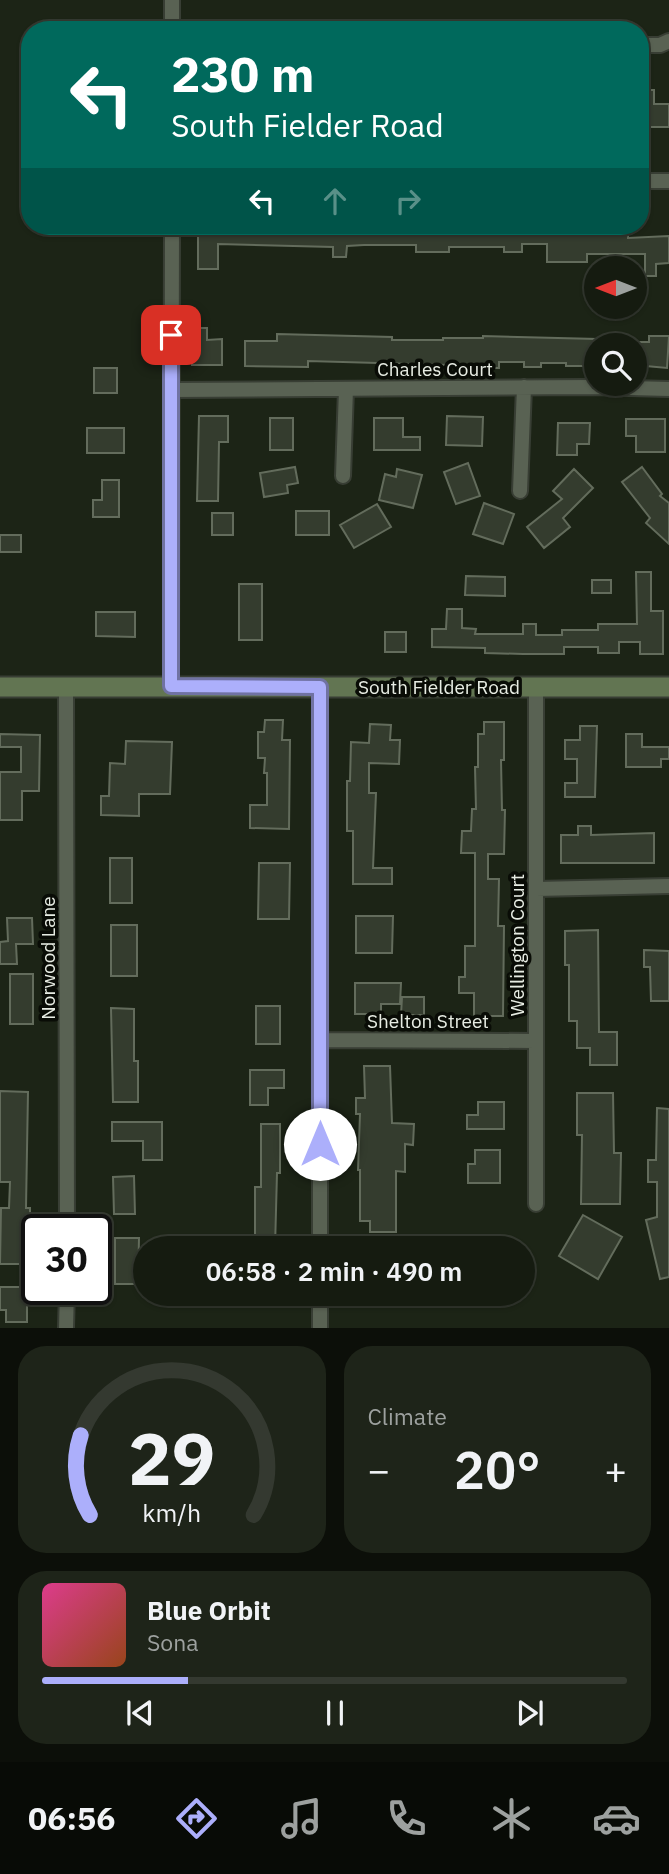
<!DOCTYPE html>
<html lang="en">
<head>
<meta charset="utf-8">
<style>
	body { margin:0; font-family:"IBM Plex Sans",sans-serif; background:#1e2419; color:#f1f3f6; height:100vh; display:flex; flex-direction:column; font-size:26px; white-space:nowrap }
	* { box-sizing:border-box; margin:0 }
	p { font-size:23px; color:#9da19f }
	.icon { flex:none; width:38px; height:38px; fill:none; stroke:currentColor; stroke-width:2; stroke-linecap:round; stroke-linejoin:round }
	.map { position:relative; height:1328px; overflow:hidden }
	.side { display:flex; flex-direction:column; gap:18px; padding:18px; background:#0c0f09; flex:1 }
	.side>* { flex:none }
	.top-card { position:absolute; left:21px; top:21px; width:628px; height:214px; border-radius:28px; box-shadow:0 2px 5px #0004,0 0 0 2px #343930; background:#00695c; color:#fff; overflow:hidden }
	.needle { width:46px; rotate:270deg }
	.tools { position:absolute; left:584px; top:256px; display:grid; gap:14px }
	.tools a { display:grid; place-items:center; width:63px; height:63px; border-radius:50%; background:#151b10; box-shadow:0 2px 5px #0004,0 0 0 2px #343930; font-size:35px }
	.speed { position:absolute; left:21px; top:1214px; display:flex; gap:14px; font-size:35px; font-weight:700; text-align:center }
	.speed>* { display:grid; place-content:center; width:91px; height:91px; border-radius:50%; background:#151b10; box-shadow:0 2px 5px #0004,0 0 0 2px #343930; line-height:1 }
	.speed .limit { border:4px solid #111; border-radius:10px; background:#fff; color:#111 }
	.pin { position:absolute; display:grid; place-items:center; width:60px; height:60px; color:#fff; margin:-30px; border-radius:14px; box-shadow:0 4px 10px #0006 }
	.me { position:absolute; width:77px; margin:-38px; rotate:0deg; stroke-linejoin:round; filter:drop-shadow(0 0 5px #0008) }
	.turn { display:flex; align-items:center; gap:24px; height:147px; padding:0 35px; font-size:32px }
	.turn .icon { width:91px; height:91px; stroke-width:2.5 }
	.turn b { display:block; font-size:49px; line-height:60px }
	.lanes { display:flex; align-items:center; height:66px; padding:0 35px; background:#0003; justify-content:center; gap:35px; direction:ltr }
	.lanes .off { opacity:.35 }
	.big { font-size:52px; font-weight:600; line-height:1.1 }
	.side .card { flex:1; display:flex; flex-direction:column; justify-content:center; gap:10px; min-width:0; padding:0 24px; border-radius:28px; background:#1e2419 }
	.side .dial { align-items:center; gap:0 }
	.dial svg { height:182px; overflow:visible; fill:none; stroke:#343930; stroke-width:7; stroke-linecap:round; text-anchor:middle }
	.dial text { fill:#f1f3f6; stroke:none }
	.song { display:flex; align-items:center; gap:21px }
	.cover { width:84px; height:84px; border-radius:10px; background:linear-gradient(135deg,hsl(330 70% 55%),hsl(20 70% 35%)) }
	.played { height:7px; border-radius:4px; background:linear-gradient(90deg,#acaffb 25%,#343930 25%) }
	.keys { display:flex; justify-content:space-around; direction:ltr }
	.heat { display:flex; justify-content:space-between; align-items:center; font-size:38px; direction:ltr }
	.side .tiles { flex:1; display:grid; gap:18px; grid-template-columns:1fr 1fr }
	.card:last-child { grid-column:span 2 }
	.trip { position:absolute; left:133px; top:1236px; width:402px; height:70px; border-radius:35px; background:#151b10; box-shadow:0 2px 5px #0004,0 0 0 2px #343930; font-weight:600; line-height:70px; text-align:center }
	.dock { display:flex; height:112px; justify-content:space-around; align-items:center; background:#080b06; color:#9da19f }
	.dock .icon { width:49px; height:49px }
	.dock .selected { color:#acaffb }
	.dock b { font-size:32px; color:#f1f3f6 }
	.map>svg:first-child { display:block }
	.building { fill:#343c2e; stroke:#636c5c; stroke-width:2 }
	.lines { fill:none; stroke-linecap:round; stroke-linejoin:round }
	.minor-casing { stroke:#383e34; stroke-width:18 }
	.secondary-casing { stroke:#383e34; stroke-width:23 }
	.minor { stroke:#596253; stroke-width:14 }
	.secondary { stroke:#627552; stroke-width:19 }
	.route-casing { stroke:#7072a3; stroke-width:18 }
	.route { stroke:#acaffb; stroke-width:12 }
	.labels { text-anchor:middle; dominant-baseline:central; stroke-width:7; stroke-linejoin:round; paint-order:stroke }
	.street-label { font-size:19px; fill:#e7ece3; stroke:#090c06 }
</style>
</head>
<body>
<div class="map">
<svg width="669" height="1328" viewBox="0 0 669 1328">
	<rect width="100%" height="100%" fill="#1c2416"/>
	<path class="building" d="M640,90H654V104H669V127H640Z
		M198,226H401V229L504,228V226H628V238L669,236V263L656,264V276H645V254H587V262H547V244H522V252H504V247H449V252H416V245H364L347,246L346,257H333V247L218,244V269H198Z
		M191,328H207V340L222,339V365H192Z
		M277,334L392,337V340H443V338H483V336L597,339V366H566V363H541V367H524V362H499V368H483V366L308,361V367L245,366V341H277Z
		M649,336H669L667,368L635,365V342H649Z
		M94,368H117V393H94Z
		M199,416H228V442H219L218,501H197Z
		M447,416L483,417L482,446L446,445Z
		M270,418H293V450H270Z
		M374,418H403V437H420V450H374Z
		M626,419H665V452H636V436H626Z
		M558,423H590L589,444H577V455H557Z
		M87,428H124V453H87Z
		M468,463L480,496L456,504L444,472Z
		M295,467L298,483L287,485L288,493L264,497L260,473Z
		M642,467L662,494L660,496L669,503V544L646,523L650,518L622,482Z
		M397,469L422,475L413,508L379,500L385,474L396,477Z
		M574,469L593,488L563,518L570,527L544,548L527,527L562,499L553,491Z
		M102,480H119V517H93V500H102Z
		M484,503L514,514L503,544L473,534Z
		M377,504L391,527L354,548L340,525Z
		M296,511H329V535H296Z
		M212,513H233V535H212Z
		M0,535H21V552H0Z
		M636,572H651V611H663V654H640V642H619V653H598V647H564V654H523L485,653V648L432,647V629H446L447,609H462V628L476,629L475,634H523V624H536V635H562V630H598V624H637Z
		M466,576L505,577V596L465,595Z
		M592,580H611V593H592Z
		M239,584H262V640H239Z
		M96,612H135V637L96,636Z
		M385,632H406V652H385Z
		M265,720H283L282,740H290L289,829L250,828V805H267V773H264L265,758H258V732H264Z
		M484,722H504V760H501L502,810H505L504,854H488V879H499L498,926H504L503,1016H474V993H459V977H465V946H475V853H461L462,831H471L472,809H476L475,767H478V734H484Z
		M370,724L391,725L390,740H400L399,764L369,763V793H376L373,868H392V884H353V831H347V781H350L351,742L369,743Z
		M580,726H597L595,797H565V783H577V759H565V740H580Z
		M0,734L40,735L39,791H22V820H0V772H21V747H0Z
		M626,734H642V747H669V759H661V767H626Z
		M126,741L172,742L170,794H139V816L101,815V796H109L110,763L125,764Z
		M578,826H591V835L654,833V863H561V835H578Z
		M110,858H132V903H110Z
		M259,863H290L289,919H258Z
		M356,916H393L392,953H356Z
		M7,918H32L33,944H16L17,964H0V942L8,941Z
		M111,925H137V976H111Z
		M598,930L599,1032H617V1065H590V1048H577V1021H569V965H565V931Z
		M644,950L669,951V1001H651L650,967H644Z
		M10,974H33V1024H10Z
		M355,983H401L400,1004H381V1014H355Z
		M402,997H424V1015H401Z
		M256,1006H280V1044H256Z
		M111,1008L134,1009V1061H138V1102H113Z
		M364,1066H390L392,1123L414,1124L413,1145L405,1144V1172L396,1171V1232H370V1221H360V1170H358L360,1114H356V1098H365Z
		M250,1070H284V1088H268V1105H250Z
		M0,1091L28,1092L26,1208H30V1264H0L1,1208H9L10,1182H0Z
		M577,1093H613L614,1153H621L620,1204H581L582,1135H577Z
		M478,1102H504V1129H467V1115H478Z
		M657,1108L669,1109V1277L660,1279L646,1220L657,1217V1182H648V1160H656Z
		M112,1122H162V1160H143V1141H112Z
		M261,1124H280V1173H277L275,1248H255V1187H261Z
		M475,1150H500V1183H468V1164H475Z
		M134,1176L135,1214H114L113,1177Z
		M583,1215L622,1237L598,1279L559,1256Z
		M115,1238H139L138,1284H115Z
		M0,1287H27V1322H6V1310H0Z"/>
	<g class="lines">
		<g class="minor-casing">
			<path id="minor" d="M172,30V0
				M640,45H660L669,41
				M640,181H669
				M171,390L591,387L669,389
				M343,476L346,389
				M520,491L524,387
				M66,686L67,1230
				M171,686L172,226
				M320,687V1248
				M536,687V1204
				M536,889L669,886
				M320,1040L536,1041
				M320,1293V1328
				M66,1328L67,1290"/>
		</g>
		<g class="secondary-casing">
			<path id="secondary" d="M0,687H669"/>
		</g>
		<use href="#minor" class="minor"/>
		<use href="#secondary" class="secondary"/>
	</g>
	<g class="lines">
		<g class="route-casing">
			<path id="route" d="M171,335V686L320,687V1144"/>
		</g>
		<use href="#route" class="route"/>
	</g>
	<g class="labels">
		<g class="street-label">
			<text x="435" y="369">Charles Court</text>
			<text x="439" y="687">South Fielder Road</text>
			<text transform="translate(517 945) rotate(-90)">Wellington Court</text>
			<text transform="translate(48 958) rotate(-90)">Norwood Lane</text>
			<text x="428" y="1021">Shelton Street</text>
		</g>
	</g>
</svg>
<div class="tools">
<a><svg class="needle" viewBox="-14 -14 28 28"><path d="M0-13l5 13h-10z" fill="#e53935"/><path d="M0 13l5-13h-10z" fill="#9da19f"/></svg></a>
<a><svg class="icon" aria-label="search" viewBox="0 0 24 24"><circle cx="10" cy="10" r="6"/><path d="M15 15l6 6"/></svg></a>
</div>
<div class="speed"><div class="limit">30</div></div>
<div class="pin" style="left:171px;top:335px;background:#d93025"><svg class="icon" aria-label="arrive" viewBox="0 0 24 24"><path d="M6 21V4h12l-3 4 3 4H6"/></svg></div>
<svg class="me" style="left:320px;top:1144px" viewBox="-20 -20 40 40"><circle r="19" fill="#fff"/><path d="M0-13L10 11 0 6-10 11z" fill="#acaffb"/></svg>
<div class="trip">06:58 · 2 min · 490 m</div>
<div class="top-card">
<div class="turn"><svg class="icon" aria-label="left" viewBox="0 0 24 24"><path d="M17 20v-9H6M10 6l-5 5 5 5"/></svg><div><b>230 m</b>South Fielder Road</div></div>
<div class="lanes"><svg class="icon" aria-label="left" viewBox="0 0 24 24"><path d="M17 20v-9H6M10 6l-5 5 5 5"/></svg><svg class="icon off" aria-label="ahead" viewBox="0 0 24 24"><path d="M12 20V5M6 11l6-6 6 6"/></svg><svg class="icon off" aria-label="right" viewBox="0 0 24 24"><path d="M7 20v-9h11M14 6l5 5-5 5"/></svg></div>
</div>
</div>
<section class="side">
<div class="tiles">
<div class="card dial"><svg viewBox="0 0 100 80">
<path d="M14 69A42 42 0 1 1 86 69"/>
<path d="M14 69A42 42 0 0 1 10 34" stroke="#acaffb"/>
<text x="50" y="56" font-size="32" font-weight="700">29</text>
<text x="50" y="72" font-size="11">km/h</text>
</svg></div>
<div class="card"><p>Climate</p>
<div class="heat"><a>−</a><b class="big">20°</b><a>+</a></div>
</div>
<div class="card">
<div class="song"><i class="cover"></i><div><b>Blue Orbit</b><p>Sona</p></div></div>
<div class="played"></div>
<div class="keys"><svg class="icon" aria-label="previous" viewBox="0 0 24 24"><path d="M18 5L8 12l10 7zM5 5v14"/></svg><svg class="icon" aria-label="pause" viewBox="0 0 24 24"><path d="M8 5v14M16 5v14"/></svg><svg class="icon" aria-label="next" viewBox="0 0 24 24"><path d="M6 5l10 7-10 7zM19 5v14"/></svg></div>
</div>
</div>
</section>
<nav class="dock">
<b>06:56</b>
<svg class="icon selected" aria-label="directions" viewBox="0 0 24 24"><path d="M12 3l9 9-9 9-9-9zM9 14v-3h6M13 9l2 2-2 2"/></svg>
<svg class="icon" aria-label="music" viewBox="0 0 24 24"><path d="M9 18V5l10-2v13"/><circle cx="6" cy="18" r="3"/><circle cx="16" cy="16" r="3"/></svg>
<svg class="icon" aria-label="phone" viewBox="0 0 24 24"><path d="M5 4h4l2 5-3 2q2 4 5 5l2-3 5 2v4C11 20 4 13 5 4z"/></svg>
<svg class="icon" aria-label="climate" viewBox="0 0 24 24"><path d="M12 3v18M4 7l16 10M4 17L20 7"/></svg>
<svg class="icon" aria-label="car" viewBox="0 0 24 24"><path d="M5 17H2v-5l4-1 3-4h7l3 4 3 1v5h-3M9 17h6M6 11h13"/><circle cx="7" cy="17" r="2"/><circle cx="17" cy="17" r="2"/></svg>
</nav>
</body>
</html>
